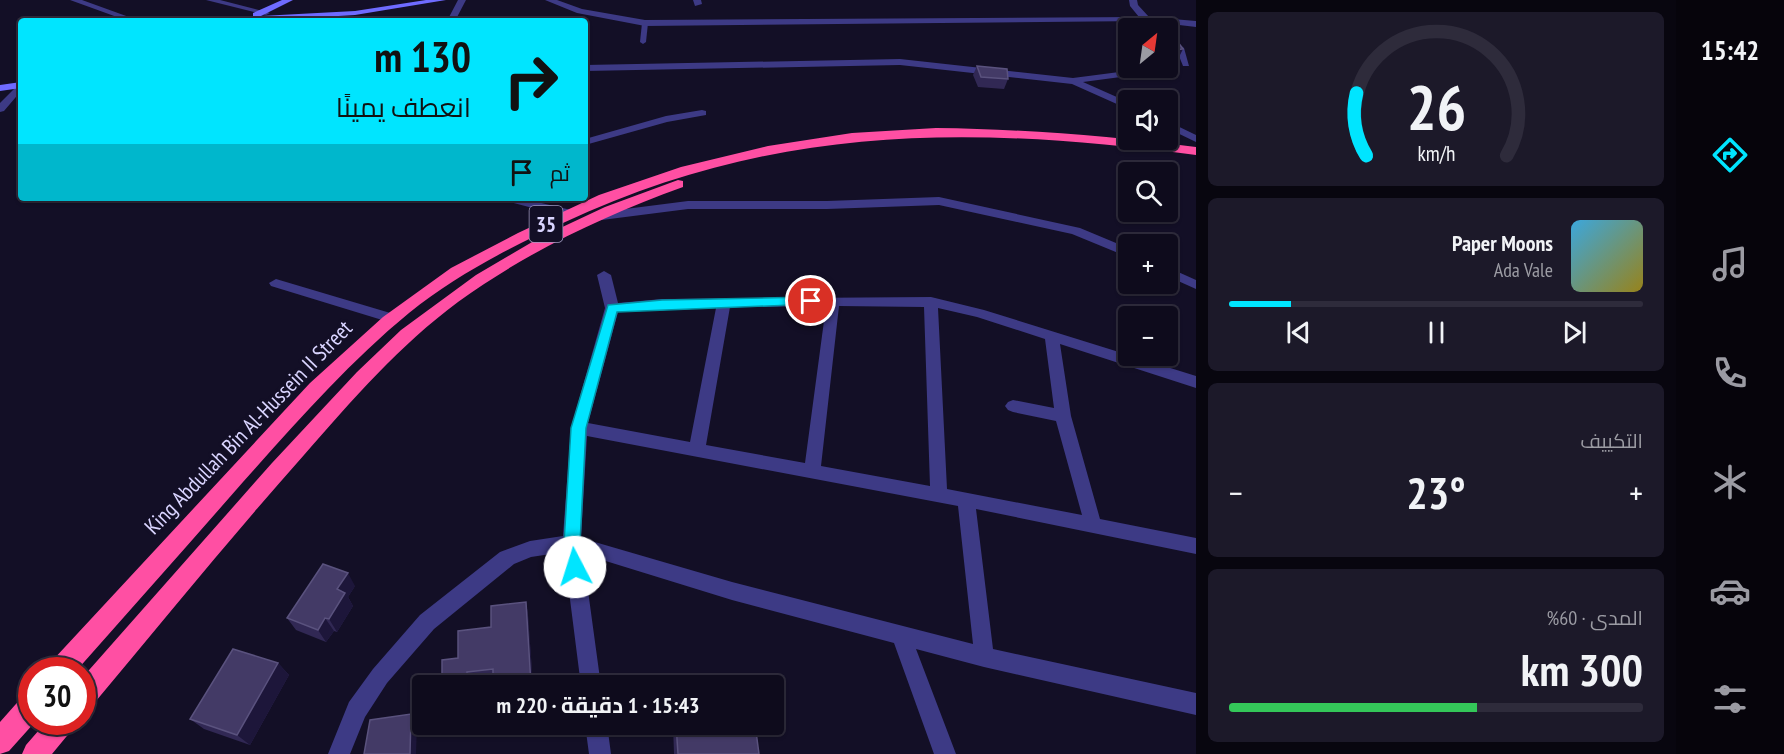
<!DOCTYPE html>
<html lang="ar">
<head>
<meta charset="utf-8">
<style>
	body { margin:0; font-family:"PT Sans Narrow",Cairo,sans-serif; background:#1c1929; color:#f1f3f6; direction:rtl; height:100vh; display:flex; flex-direction:column; font-size:22px; white-space:nowrap }
	* { box-sizing:border-box; margin:0 }
	p { font-size:20px; color:#9b9ba3 }
	.icon { flex:none; width:33px; height:33px; fill:none; stroke:currentColor; stroke-width:2; stroke-linecap:round; stroke-linejoin:round }
	.map { position:relative; flex:1; overflow:hidden; direction:ltr }
	.sheet { display:flex; flex-direction:column; gap:12px; padding:12px; background:#08060f; width:480px }
	.sheet>* { flex:none }
	.hud { position:absolute; left:18px; top:18px; width:570px; height:183px; border-radius:6px; box-shadow:0 2px 4px #0004,0 0 0 2px #2e2b3b; direction:rtl; background:#00e5ff; color:#111; overflow:hidden }
	.needle { width:39px; rotate:29deg }
	.tools { position:absolute; left:1118px; top:18px; display:grid; gap:12px }
	.tools a { display:grid; place-items:center; width:60px; height:60px; border-radius:6px; background:#0e0b1c; box-shadow:0 2px 4px #0004,0 0 0 2px #2e2b3b; font-size:30px }
	.speed { position:absolute; left:18px; top:657px; display:flex; gap:12px; font-size:30px; font-weight:700; text-align:center }
	.speed>* { display:grid; place-content:center; width:78px; height:78px; border-radius:50%; background:#0e0b1c; box-shadow:0 2px 4px #0004,0 0 0 2px #2e2b3b; line-height:1 }
	.speed .limit { border:9px solid #d22; background:#fff; color:#111 }
	.pin { position:absolute; display:grid; place-items:center; width:51px; height:51px; color:#fff; margin:-26px; border:3px solid #fff; border-radius:50%; box-shadow:0 2px 6px #0007 }
	.me { position:absolute; width:66px; margin:-33px; rotate:355deg; stroke-linejoin:round; filter:drop-shadow(0 0 4px #0008) }
	.turn { display:flex; align-items:center; gap:21px; height:126px; padding:0 18px; font-size:27px }
	.turn .icon { width:78px; height:78px; stroke-width:2.5 }
	.turn b { display:block; font-size:42px; line-height:51px }
	.then { display:flex; align-items:center; height:57px; padding:0 18px; background:#0003; gap:12px; font-size:22px }
	.big { font-size:45px; font-weight:700; line-height:1.1 }
	.sheet .widget { flex:1; display:flex; flex-direction:column; justify-content:center; gap:9px; min-width:0; padding:0 21px; border-radius:9px; background:#1c1929 }
	.sheet .dial { align-items:center; gap:0 }
	.dial svg { height:156px; overflow:visible; fill:none; stroke:#2e2b3b; stroke-width:7; stroke-linecap:round; text-anchor:middle }
	.dial text { fill:#f1f3f6; stroke:none }
	.song { display:flex; align-items:center; gap:18px }
	.cover { width:72px; height:72px; border-radius:9px; background:linear-gradient(135deg,hsl(200 70% 55%),hsl(50 70% 35%)) }
	.played { height:6px; border-radius:3px; background:linear-gradient(90deg,#00e5ff 15%,#2e2b3b 15%) }
	.keys { display:flex; justify-content:space-around; direction:ltr }
	.heat { display:flex; justify-content:space-between; align-items:center; font-size:33px; direction:ltr }
	.charge { height:9px; border-radius:4px; background:linear-gradient(90deg,#34c759 60%,#2e2b3b 0) }
	.trip { position:absolute; left:412px; top:675px; width:372px; height:60px; border-radius:6px; background:#0e0b1c; box-shadow:0 2px 4px #0004,0 0 0 2px #2e2b3b; font-weight:700; line-height:60px; text-align:center; direction:rtl }
	main { display:flex; flex:1; min-height:0 }
	.tab-bar { display:flex; flex-direction:column; width:108px; justify-content:space-around; align-items:center; background:#06040b; color:#9b9ba3 }
	.tab-bar .icon { width:42px; height:42px }
	.tab-bar .current { color:#00e5ff }
	.tab-bar b { font-size:27px; color:#f1f3f6 }
	.map>svg:first-child { display:block }
	.lines { fill:none; stroke-linecap:round; stroke-linejoin:round }
	.lane { fill:#3d3a85; fill-rule:evenodd }
	.street { fill:#3d3a85; fill-rule:evenodd }
	.secondary { fill:#6f6bff; fill-rule:evenodd }
	.highway { fill:#ff4fa3; fill-rule:evenodd }
	.wall { fill:#312854 }
	.shaded-wall { fill:#1d163a }
	.building { fill:#433a66; stroke:#5a527e; stroke-width:1.5 }
	.route { fill:#00e5ff; stroke:#0095a6; stroke-width:1.5 }
	.labels { text-anchor:middle; dominant-baseline:central; stroke-width:6; stroke-linejoin:round; paint-order:stroke }
	.shield { fill:#130f26; stroke:#9e99be; stroke-width:1.5 }
	.shield-label { font-size:21px; font-weight:bold; fill:#d9d4ff }
	.street-label { font-size:22px; fill:#d9d4ff; stroke:#130f26 }
</style>
</head>
<body>
<main>
<nav class="tab-bar">
<b>15:42</b>
<svg class="icon current" aria-label="directions" viewBox="0 0 24 24"><path d="M12 3l9 9-9 9-9-9zM9 14v-3h6M13 9l2 2-2 2"/></svg>
<svg class="icon" aria-label="music" viewBox="0 0 24 24"><path d="M9 18V5l10-2v13"/><circle cx="6" cy="18" r="3"/><circle cx="16" cy="16" r="3"/></svg>
<svg class="icon" aria-label="phone" viewBox="0 0 24 24"><path d="M5 4h4l2 5-3 2q2 4 5 5l2-3 5 2v4C11 20 4 13 5 4z"/></svg>
<svg class="icon" aria-label="climate" viewBox="0 0 24 24"><path d="M12 3v18M4 7l16 10M4 17L20 7"/></svg>
<svg class="icon" aria-label="car" viewBox="0 0 24 24"><path d="M5 17H2v-5l4-1 3-4h7l3 4 3 1v5h-3M9 17h6M6 11h13"/><circle cx="7" cy="17" r="2"/><circle cx="17" cy="17" r="2"/></svg>
<svg class="icon" aria-label="filters" viewBox="0 0 24 24"><path d="M4 7h16M4 17h16"/><circle cx="9" cy="7" r="2"/><circle cx="15" cy="17" r="2"/></svg>
</nav>
<section class="sheet">
<div class="widget dial"><svg viewBox="0 0 100 80">
<path d="M14 69A42 42 0 1 1 86 69"/>
<path d="M14 69A42 42 0 0 1 9 37" stroke="#00e5ff"/>
<text x="50" y="56" font-size="32" font-weight="700">26</text>
<text x="50" y="72" font-size="11">km/h</text>
</svg></div>
<div class="widget">
<div class="song"><i class="cover"></i><div><b>Paper Moons</b><p>Ada Vale</p></div></div>
<div class="played"></div>
<div class="keys"><svg class="icon" aria-label="previous" viewBox="0 0 24 24"><path d="M18 5L8 12l10 7zM5 5v14"/></svg><svg class="icon" aria-label="pause" viewBox="0 0 24 24"><path d="M8 5v14M16 5v14"/></svg><svg class="icon" aria-label="next" viewBox="0 0 24 24"><path d="M6 5l10 7-10 7zM19 5v14"/></svg></div>
</div>
<div class="widget"><p>التكييف</p>
<div class="heat"><a>−</a><b class="big">23°</b><a>+</a></div>
</div>
<div class="widget"><p>المدى · 60%</p><b class="big">300 km</b><div class="charge"></div></div>
</section>
<div class="map">
<svg width="1196" height="754" viewBox="0 0 1196 754">
	<rect width="100%" height="100%" fill="#130f26"/>
	<g class="lines">
		<path class="lane" d="M645,21L648,23L646,42L643,44L640,42L642,23Z"/>
		<path class="street" d="M70,0H82L140,21H128Z
			M206,0H220L270,13L266,15Z
			M458,0H466L455,21H447Z
			M545,0H557L582,9L645,20L1139,17L1130,6L1129,0H1137L1138,5L1149,17L1196,21V27L1154,22L1150,26L1144,21L645,26L577,13Z
			M693,0H701L702,4L695,6Z
			M1167,34L1184,48L1189,66H1183L1177,51L1167,42Z
			M900,59L1073,78L1150,68H1167V65L1171,68L1166,71L1083,82L1128,102V109L1072,84L900,65L585,71V65Z
			M21,82V91L4,111L0,112V103Z
			M702,110L706,111V115L667,122L585,145V139L666,116Z
			M1167,121L1196,135V142L1167,128Z
			M939,197L1080,228L1128,248V257L1072,234L939,205L827,209H688L594,221L588,217L594,213L688,201H827Z
			M500,198H520L571,210L573,213L567,217L502,200Z
			M1167,267L1196,280V289L1167,276Z
			M604,271L611,275L618,303L662,299L931,297L984,310L1196,376V388L1060,344L1071,416L1100,519L1196,538V554L976,509L993,649L1196,693V715L984,667L916,649L956,754H934L894,643L732,600L583,554L601,686H581L564,552L531,557L514,564L434,629L387,683L365,717L350,754H328L349,702L373,669L420,615L500,552L530,541L563,536L571,428L605,308L597,275ZM826,306L805,463L706,445L730,307ZM839,306L924,307L930,486L821,466ZM716,308L690,442L588,423L618,312ZM938,308L977,317L1045,339L1054,408L1013,400L1008,402L1005,406L1008,410L1013,412L1056,421L1082,515L947,489ZM587,436L958,506L973,644L732,582L581,538Z
			M276,279L397,315L399,318L392,323L271,286L269,283Z
			M585,724H607L611,754H589Z"/>
		<path class="secondary" d="M282,0H293L261,16L355,11L426,0H446L355,15L255,21L242,19L253,16V13Z
			M21,82V88L0,91V85Z"/>
		<path class="highway" d="M936,128C1024,129 1110,136 1196,147V155C969,125 775,124 563,223C509,248 456,275 409,313C348,363 296,423 243,482C188,545 132,608 77,670H49L52,661L310,383L383,317L451,268L518,233L599,195L681,167L768,146L852,133Z
			M678,180L683,181V187C603,216 527,252 458,302C400,345 352,400 304,455C231,537 162,622 91,707L82,710V678L272,463L357,372L401,330L476,275L539,238L605,207Z
			M32,693V722H35L9,751L0,754V722L23,696Z
			M46,722H75L71,731L52,754H22L26,745Z"/>
	</g>
	<path class="wall" d="M1128,40V56L1119,50L1124,41Z
		M977,66L1008,79L1004,89L978,87L973,75Z
		M355,586L348,597L353,606L337,632L334,631L326,642L296,630L287,618Z
		M526,602L528,615L533,686H493V681L471,683V686H444L442,681L458,658L491,627Z
		M278,663L289,675L250,745L204,729L190,719Z
		M673,724H755L759,754H674Z"/>
	<path class="shaded-wall" d="M1183,49L1178,59L1167,60V51Z
		M348,573L355,586L348,597L353,606L337,632L329,619L337,589Z
		M526,602L528,615L533,686H531Z
		M325,618L334,631L326,642L318,630Z
		M278,663L289,675L250,745L237,735Z
		M467,672L471,683V686H470L467,678Z
		M411,714L417,724L416,754H410Z"/>
	<path class="building" d="M1175,38L1183,49L1167,51V39Z
		M977,66L1007,69L1008,79L981,77Z
		M323,564L348,573L337,589L345,593L329,619L325,618L318,630L287,618Z
		M526,602L531,685L493,686V669L467,672V678L442,681V660L458,658V631L491,627V606Z
		M233,649L278,663L237,735L190,719Z
		M411,714L410,754H364L370,720Z
		M676,724H755L759,754H678Z"/>
	<path class="route" d="M811,297L816,298V304L617,312L586,428L580,543L584,567L581,572L575,575L569,572L564,543L571,428L608,305L662,300Z"/>
	<g class="labels">
		<rect class="shield" x="529.5" y="206" width="33" height="36" rx="4.5"/>
		<g class="shield-label">
			<text x="546" y="224">35</text>
		</g>
		<g class="street-label">
			<text transform="translate(248 427) rotate(-46)">King Abdullah Bin Al-Hussein II Street</text>
		</g>
	</g>
</svg>
<div class="tools">
<a><svg class="needle" viewBox="-14 -14 28 28"><path d="M0-13l5 13h-10z" fill="#e53935"/><path d="M0 13l5-13h-10z" fill="#9b9ba3"/></svg></a>
<a><svg class="icon" aria-label="sound" viewBox="0 0 24 24"><path d="M4 9h4l5-4v14l-5-4H4zM17 9q2 3 0 6"/></svg></a>
<a><svg class="icon" aria-label="search" viewBox="0 0 24 24"><circle cx="10" cy="10" r="6"/><path d="M15 15l6 6"/></svg></a>
<a>+</a>
<a>−</a>
</div>
<div class="speed"><div class="limit">30</div></div>
<div class="pin" style="left:811px;top:301px;background:#d93025"><svg class="icon" aria-label="arrive" viewBox="0 0 24 24"><path d="M6 21V4h12l-3 4 3 4H6"/></svg></div>
<svg class="me" style="left:575px;top:567px" viewBox="-20 -20 40 40"><circle r="19" fill="#fff"/><path d="M0-13L10 11 0 6-10 11z" fill="#00e5ff"/></svg>
<div class="trip">15:43 · 1 دقيقة · 220 m</div>
<div class="hud">
<div class="turn"><svg class="icon" aria-label="right" viewBox="0 0 24 24"><path d="M7 20v-9h11M14 6l5 5-5 5"/></svg><div><b>130 m</b>انعطف يمينًا</div></div>
<div class="then">ثم<svg class="icon" aria-label="arrive" viewBox="0 0 24 24"><path d="M6 21V4h12l-3 4 3 4H6"/></svg></div>
</div>
</div>
</main>
</body>
</html>
